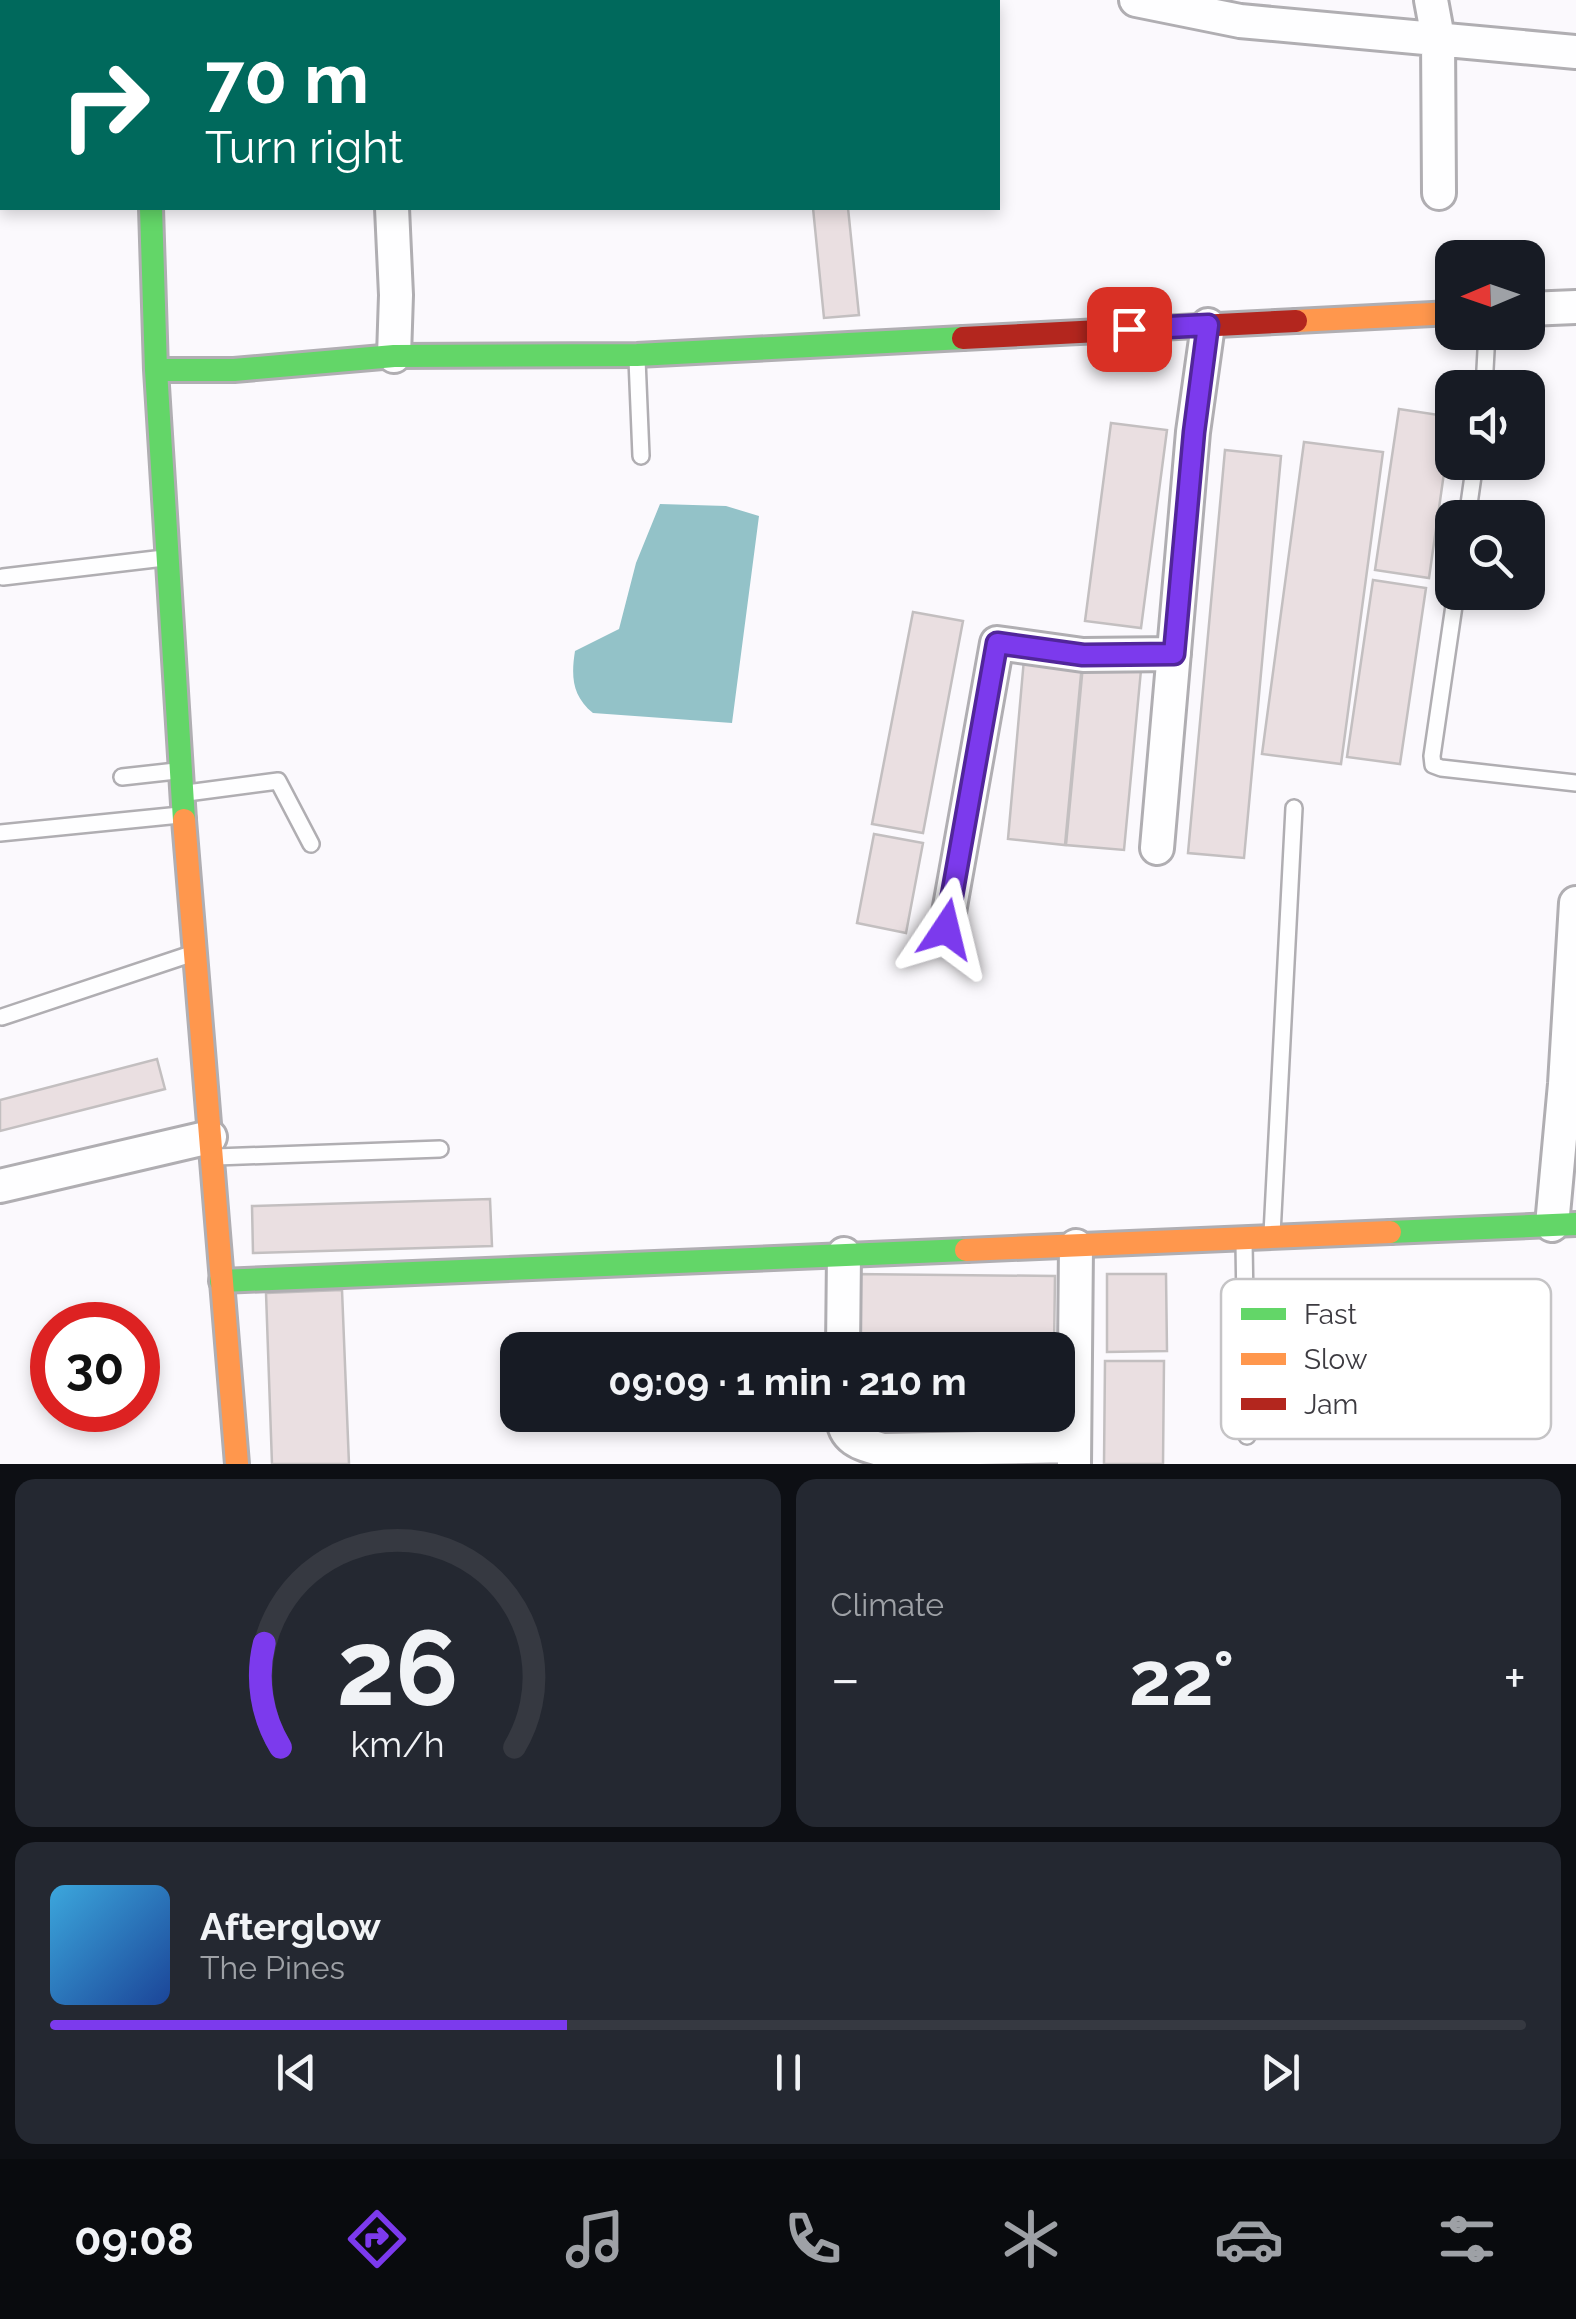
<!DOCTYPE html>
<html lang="en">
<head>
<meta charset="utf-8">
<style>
	body { margin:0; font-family:Raleway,sans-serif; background:#242831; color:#f1f3f6; height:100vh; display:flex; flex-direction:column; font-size:38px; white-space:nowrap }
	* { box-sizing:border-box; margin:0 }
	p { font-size:32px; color:#9ea1a6 }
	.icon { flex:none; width:55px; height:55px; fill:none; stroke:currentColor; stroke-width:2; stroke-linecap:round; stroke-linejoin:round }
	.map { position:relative; height:1464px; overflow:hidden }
	.sheet { display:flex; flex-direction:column; gap:15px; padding:15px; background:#0d0f14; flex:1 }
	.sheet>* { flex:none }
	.guide { position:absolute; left:0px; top:0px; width:1000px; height:210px; box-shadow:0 5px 15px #0003; background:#00695c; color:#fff; overflow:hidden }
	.needle { width:65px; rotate:268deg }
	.buttons { position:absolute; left:1435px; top:240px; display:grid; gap:20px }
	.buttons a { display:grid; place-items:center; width:110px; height:110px; border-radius:20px; background:#171b24; box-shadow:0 5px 15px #0003; font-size:50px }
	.speed { position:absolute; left:30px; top:1302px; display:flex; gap:20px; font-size:50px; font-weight:700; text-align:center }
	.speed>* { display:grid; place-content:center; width:130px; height:130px; border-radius:50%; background:#171b24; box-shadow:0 5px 15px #0003; line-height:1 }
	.speed .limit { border:15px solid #d22; background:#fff; color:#111 }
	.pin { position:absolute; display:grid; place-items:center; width:85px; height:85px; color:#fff; margin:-42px; border-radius:20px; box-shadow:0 5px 15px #0006 }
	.me { position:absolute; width:110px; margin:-55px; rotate:10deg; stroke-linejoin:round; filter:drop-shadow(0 0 8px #0008) }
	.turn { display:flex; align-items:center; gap:35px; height:210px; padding:0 40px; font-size:45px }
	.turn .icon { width:130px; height:130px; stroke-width:2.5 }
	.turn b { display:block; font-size:70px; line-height:85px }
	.big { font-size:75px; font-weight:700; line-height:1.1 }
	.sheet .widget { flex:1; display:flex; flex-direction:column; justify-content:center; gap:15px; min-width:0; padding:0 35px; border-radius:20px; background:#242831 }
	.sheet .dial { align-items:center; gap:0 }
	.dial svg { height:260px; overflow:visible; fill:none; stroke:#363941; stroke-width:7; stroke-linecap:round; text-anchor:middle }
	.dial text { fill:#f1f3f6; stroke:none }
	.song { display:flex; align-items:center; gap:30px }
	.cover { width:120px; height:120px; border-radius:15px; background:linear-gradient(135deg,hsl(200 70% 55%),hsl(220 70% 35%)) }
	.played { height:10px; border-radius:5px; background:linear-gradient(90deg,#7c3aed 35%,#363941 35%) }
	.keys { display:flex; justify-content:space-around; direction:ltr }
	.heat { display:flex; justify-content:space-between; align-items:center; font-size:55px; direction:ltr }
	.sheet .tiles { flex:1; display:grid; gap:15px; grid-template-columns:1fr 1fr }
	.widget:last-child { grid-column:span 2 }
	.trip { position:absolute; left:500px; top:1332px; width:575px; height:100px; border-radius:20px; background:#171b24; box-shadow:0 5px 15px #0003; font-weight:700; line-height:100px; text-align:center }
	.tab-bar { display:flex; height:160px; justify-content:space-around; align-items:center; background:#090b0e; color:#9ea1a6 }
	.tab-bar .icon { width:70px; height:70px }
	.tab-bar .selected { color:#7c3aed }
	.tab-bar b { font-size:45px; color:#f1f3f6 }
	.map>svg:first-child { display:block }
	.water { fill:#93c2c8 }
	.building { fill:#eadfe1; stroke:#c3bfc0; stroke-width:2.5 }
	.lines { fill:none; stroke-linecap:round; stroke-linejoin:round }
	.lane-casing { stroke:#b0aeb2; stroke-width:20 }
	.street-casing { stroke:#b0aeb2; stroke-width:38 }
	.fast-casing { stroke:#b0aeb2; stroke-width:28 }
	.slow-casing { stroke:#b0aeb2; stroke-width:28 }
	.jam-casing { stroke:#b0aeb2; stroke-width:28 }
	.lane { stroke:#fefeff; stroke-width:15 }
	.street { stroke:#fefeff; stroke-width:32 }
	.fast { stroke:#63d668; stroke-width:22 }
	.slow { stroke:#ff974d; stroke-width:22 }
	.jam { stroke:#b3261e; stroke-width:22 }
	.route-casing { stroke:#51269a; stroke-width:25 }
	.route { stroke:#7c3aed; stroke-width:18 }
	.key { fill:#fff; stroke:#c5c4c6; stroke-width:2.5 }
	.key-label { font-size:28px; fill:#3d3b41 }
</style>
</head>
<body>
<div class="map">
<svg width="1576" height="1464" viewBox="0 0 1576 1464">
	<rect width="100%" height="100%" fill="#fbf9fd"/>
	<path class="water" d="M660,504L726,506L759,516L732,723L593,713C572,696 571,676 575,651L619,629L636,563Z"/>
	<path class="building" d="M813,208H848L859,315L824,318Z
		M1399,409L1452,417L1429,578L1375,570Z
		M1111,423L1167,430L1141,628L1085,621Z
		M1304,442L1383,452L1341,764L1262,754Z
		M1225,450L1281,456L1244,858L1188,853Z
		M1373,580L1426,588L1400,764L1347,757Z
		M913,612L963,621L923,833L872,824Z
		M1024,659L1082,664L1065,845L1008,839Z
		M1083,665L1141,670L1124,850L1066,845Z
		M874,834L923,843L906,933L857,923Z
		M157,1059L165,1089L0,1131V1100Z
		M490,1199L492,1246L253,1253L252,1206Z
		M853,1274L1055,1276L1054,1350H852Z
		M1107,1274H1166L1167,1351L1107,1352Z
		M342,1290L349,1464H272L266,1293Z
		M1105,1361H1164L1163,1464H1104Z"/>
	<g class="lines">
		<g class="lane-casing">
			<path id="lane" d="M637,359L641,456
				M1484,388L1487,332
				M1467,518L1475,462
				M3,577L164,558
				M1456,592L1432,756L1433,765L1441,768L1576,783
				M122,777L176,771
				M187,793L278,781L311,844
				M0,833L180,815
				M2,1017L188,955
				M216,1157L440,1149
				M1272,1234L1294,808
				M1244,1242L1247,1436"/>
		</g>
		<g class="street-casing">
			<path id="street" d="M515,0L516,2
				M692,0L693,2
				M1136,0L1240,21L1576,52
				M1431,0L1438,38L1439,193
				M858,2L958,0
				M392,208L396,295L394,356
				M1528,309L1576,307
				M1157,848L1193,432L1208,325
				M946,929L997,643L1083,655L1174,654
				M0,1186L210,1137
				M1552,1225L1565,1084L1576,903
				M843,1350L844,1254
				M843,1415C843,1440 861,1444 883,1450L1074,1446
				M1074,1464L1076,1246"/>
		</g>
		<g class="fast-casing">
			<path id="fast" d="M151,208L156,370L184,820
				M156,370H234L394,356L637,355L963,338
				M1390,1232L1576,1224
				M221,1281L966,1250"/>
		</g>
		<g class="slow-casing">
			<path id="slow" d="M169,0V2
				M1296,321L1452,313
				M184,820L237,1464
				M966,1250L1390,1232"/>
		</g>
		<g class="jam-casing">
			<path id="jam" d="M963,338L1296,321"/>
		</g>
		<use href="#lane" class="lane"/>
		<use href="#street" class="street"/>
		<use href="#fast" class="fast"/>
		<use href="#slow" class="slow"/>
		<use href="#jam" class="jam"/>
	</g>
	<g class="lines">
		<g class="route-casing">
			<path id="route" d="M946,929L997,643L1083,655L1174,654L1194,432L1208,325L1129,329"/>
		</g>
		<use href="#route" class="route"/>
	</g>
	<rect x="1221" y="1279" width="330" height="160" rx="15" class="key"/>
	<rect x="1241" y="1308" width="45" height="12" fill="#63d668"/>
	<rect x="1241" y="1353" width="45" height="12" fill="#ff974d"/>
	<rect x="1241" y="1398" width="45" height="12" fill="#b3261e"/>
	<g class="key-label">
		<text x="1304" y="1324">Fast</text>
		<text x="1304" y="1369">Slow</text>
		<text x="1304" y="1414">Jam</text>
	</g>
</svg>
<div class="buttons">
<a><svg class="needle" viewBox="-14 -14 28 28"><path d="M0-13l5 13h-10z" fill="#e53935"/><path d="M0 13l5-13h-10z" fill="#9ea1a6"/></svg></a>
<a><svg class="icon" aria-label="sound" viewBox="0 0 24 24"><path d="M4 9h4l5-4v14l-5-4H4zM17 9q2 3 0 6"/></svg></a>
<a><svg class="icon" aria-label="search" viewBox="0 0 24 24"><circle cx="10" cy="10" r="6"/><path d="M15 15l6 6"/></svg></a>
</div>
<div class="speed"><div class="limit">30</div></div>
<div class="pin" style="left:1129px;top:329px;background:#d93025"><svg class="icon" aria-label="arrive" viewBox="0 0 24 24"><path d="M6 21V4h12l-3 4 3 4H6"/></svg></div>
<svg class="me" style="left:946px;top:929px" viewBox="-20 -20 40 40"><path d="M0-17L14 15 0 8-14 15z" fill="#7c3aed" stroke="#fff" stroke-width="4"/></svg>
<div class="trip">09:09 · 1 min · 210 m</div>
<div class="guide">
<div class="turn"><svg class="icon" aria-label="right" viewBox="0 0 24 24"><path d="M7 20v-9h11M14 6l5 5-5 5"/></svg><div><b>70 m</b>Turn right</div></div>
</div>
</div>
<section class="sheet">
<div class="tiles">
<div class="widget dial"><svg viewBox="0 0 100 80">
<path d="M14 69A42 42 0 1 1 86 69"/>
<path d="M14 69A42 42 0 0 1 9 37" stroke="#7c3aed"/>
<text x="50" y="56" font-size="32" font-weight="700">26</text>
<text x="50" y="72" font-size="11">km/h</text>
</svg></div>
<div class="widget"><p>Climate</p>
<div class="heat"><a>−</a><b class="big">22°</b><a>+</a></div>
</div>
<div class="widget">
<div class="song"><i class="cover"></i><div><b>Afterglow</b><p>The Pines</p></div></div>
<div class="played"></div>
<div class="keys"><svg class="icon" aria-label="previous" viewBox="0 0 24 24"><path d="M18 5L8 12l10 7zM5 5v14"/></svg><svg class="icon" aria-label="pause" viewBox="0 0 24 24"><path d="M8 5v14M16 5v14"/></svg><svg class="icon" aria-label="next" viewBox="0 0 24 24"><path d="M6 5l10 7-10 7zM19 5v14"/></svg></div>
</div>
</div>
</section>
<nav class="tab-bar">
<b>09:08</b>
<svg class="icon selected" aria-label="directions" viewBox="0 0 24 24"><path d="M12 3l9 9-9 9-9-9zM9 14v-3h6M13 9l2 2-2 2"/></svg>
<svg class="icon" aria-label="music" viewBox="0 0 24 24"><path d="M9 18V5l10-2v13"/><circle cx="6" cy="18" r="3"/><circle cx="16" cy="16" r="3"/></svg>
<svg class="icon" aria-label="phone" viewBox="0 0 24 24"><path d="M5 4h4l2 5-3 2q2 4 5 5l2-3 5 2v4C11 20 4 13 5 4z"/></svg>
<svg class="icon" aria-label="climate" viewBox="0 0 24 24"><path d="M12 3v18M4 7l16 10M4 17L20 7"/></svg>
<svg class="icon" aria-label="car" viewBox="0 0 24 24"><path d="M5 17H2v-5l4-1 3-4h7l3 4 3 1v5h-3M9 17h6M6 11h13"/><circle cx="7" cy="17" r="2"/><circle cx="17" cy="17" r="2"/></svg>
<svg class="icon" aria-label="filters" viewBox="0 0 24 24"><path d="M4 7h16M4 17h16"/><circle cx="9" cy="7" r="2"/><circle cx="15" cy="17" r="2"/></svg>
</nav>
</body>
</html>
